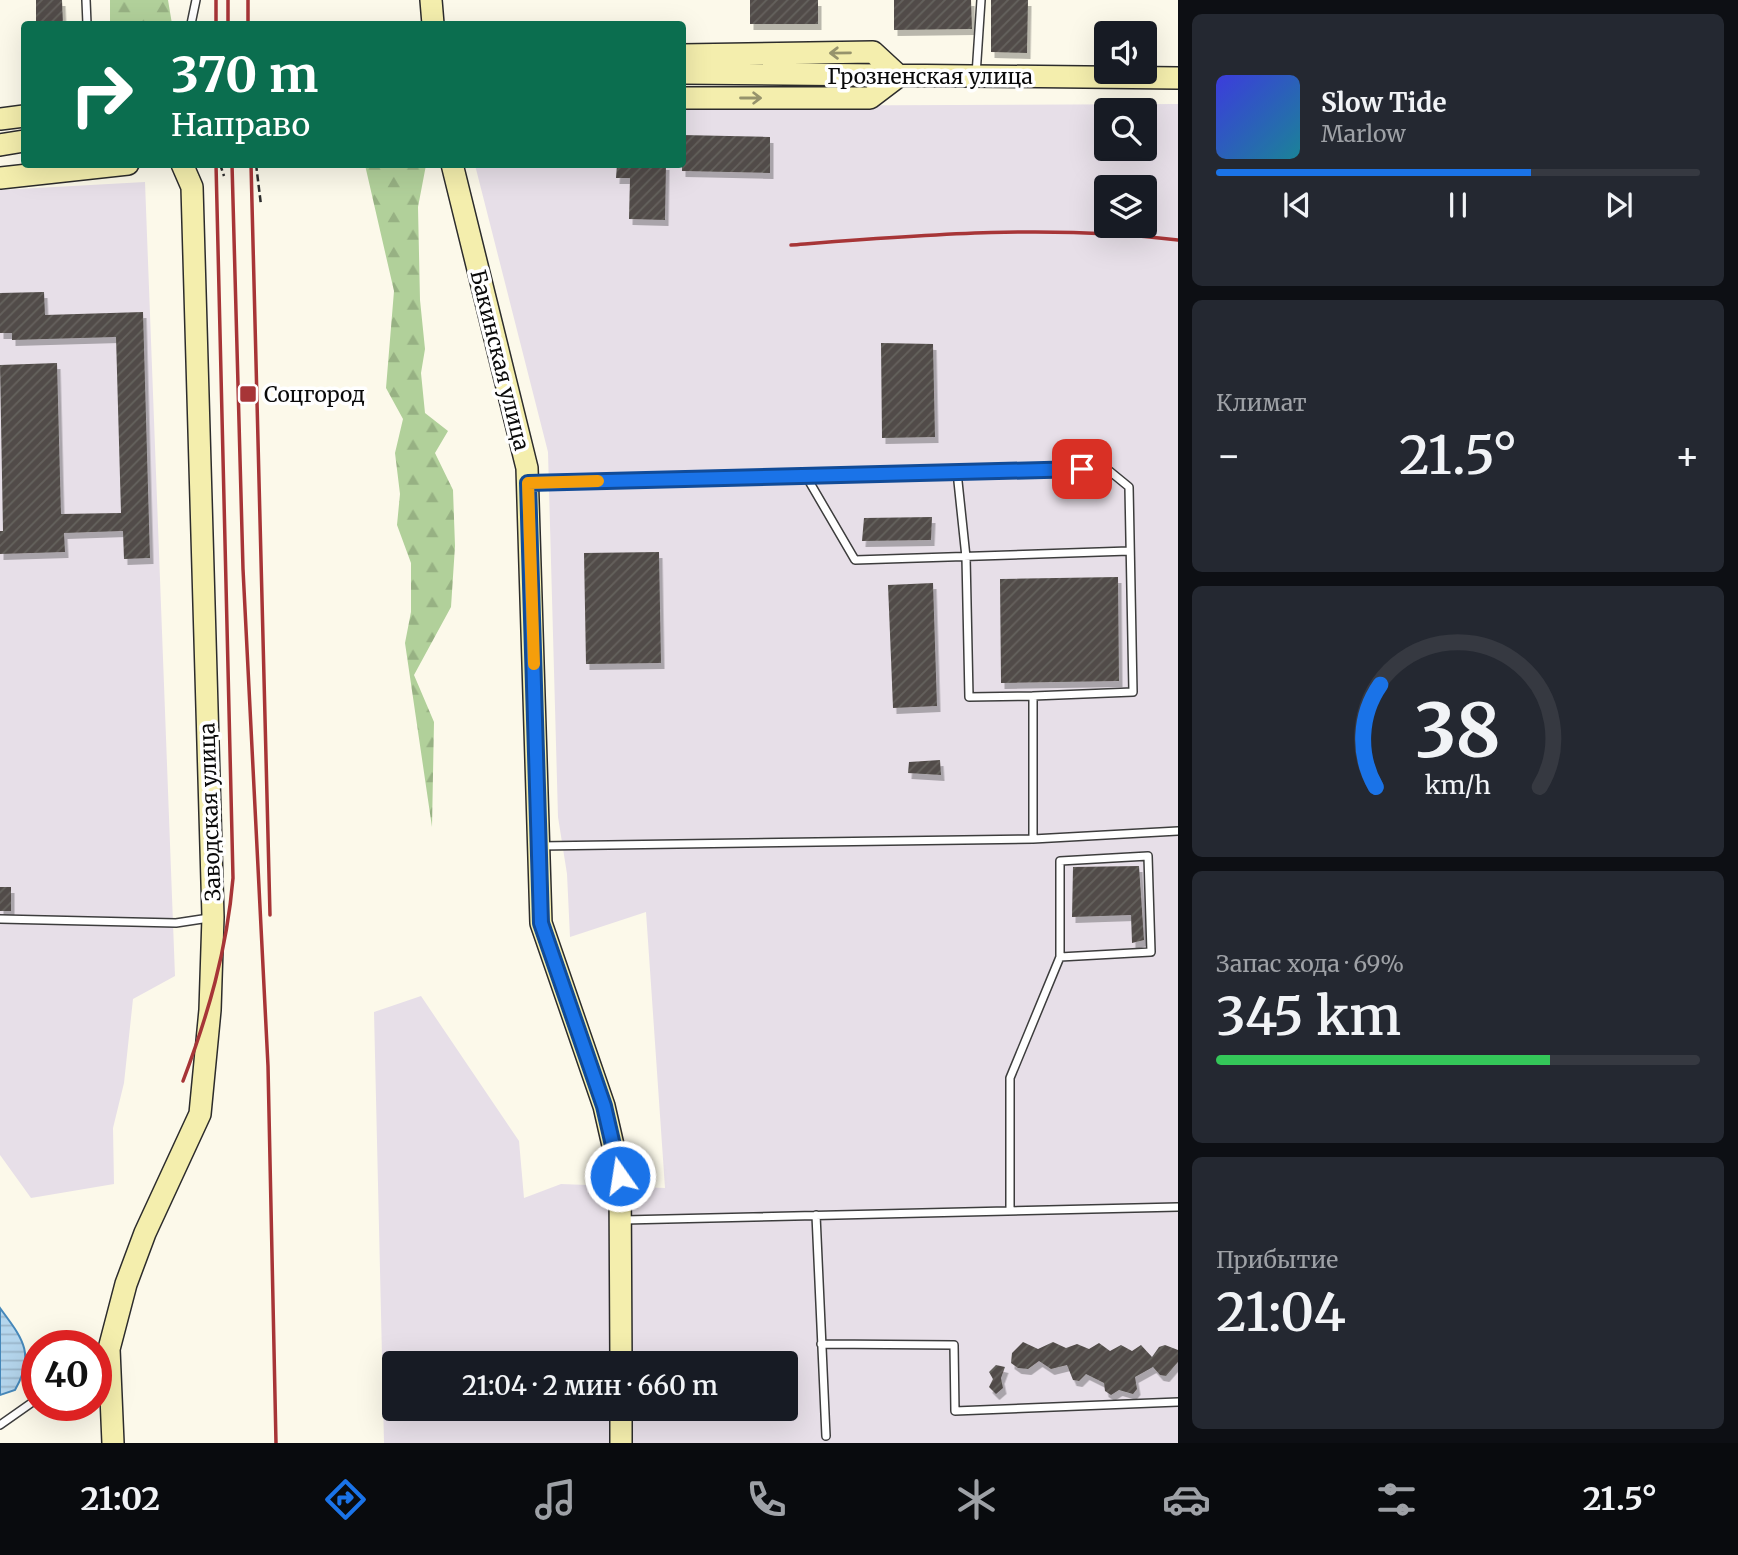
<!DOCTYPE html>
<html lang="ru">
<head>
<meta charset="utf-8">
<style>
	body { margin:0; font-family:Merriweather,serif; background:#242831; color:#f1f3f6; height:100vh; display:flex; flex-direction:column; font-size:26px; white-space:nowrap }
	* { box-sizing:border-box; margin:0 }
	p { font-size:23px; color:#9ea1a6 }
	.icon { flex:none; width:38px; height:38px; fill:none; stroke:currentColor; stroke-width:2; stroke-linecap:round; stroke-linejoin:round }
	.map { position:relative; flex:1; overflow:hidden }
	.sheet { display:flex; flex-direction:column; gap:14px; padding:14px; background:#0d0f14; width:560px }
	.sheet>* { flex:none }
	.hud { position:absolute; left:21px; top:21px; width:665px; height:147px; border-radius:7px; box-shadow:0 7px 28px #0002; background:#0b6e4f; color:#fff; overflow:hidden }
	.fabs { position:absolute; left:1094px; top:21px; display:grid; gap:14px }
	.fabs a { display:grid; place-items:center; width:63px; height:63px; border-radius:7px; background:#171b24; box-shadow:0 7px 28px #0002; font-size:35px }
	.speed { position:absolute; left:21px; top:1330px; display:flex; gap:14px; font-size:35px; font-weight:700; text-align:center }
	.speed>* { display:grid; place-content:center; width:91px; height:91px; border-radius:50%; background:#171b24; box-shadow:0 7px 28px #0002; line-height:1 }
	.speed .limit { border:10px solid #d22; background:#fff; color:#111 }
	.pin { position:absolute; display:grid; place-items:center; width:60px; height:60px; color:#fff; margin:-30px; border-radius:14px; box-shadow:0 4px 10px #0006 }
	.me { position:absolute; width:77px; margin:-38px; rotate:347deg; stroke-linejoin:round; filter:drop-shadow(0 0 5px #0008) }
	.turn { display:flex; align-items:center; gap:24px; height:147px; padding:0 35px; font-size:32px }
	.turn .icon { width:91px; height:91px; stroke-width:2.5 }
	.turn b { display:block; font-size:49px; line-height:60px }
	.big { font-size:52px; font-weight:600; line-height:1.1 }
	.sheet .card { flex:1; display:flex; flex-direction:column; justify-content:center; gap:10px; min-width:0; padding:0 24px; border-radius:10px; background:#242831 }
	.sheet .dial { align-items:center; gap:0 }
	.dial svg { height:182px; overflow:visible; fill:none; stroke:#363941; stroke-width:7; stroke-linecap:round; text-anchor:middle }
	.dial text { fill:#f1f3f6; stroke:none }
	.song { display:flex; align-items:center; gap:21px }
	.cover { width:84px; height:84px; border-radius:10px; background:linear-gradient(135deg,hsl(240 70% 55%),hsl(190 70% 35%)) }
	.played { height:7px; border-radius:4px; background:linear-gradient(90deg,#1a73e8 65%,#363941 65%) }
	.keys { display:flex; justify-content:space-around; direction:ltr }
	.heat { display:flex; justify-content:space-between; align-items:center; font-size:38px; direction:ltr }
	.charge { height:10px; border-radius:5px; background:linear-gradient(90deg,#34c759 69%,#363941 0) }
	.trip { position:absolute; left:382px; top:1351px; width:416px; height:70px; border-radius:7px; background:#171b24; box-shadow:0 7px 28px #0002; font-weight:600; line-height:70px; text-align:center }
	.menu { display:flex; height:112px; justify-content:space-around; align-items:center; background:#090b0e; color:#9ea1a6 }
	.menu .icon { width:49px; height:49px }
	.menu .active { color:#1a73e8 }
	.menu b { font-size:32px; color:#f1f3f6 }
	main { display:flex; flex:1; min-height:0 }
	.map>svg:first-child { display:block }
	.industrial { fill:#e7dfe8; fill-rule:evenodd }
	.forest { fill:url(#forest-firs) }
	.water { fill:url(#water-rules); stroke:#4688ba; stroke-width:2 }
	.building { fill:url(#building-hatch); filter:url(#shadow) }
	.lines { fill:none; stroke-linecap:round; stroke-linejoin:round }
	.lane-casing { stroke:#3d3d3d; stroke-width:10 }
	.secondary-casing { stroke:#2c2c2c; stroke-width:24 }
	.path { stroke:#2c2c2c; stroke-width:2.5; stroke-dasharray:7 3.5; stroke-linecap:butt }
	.lane { stroke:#fff; stroke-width:7 }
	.secondary { stroke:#f4eead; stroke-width:21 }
	.rail { stroke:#a73537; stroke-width:3.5 }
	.oneway { stroke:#96936c }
	.route-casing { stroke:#114b97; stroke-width:18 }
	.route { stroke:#1a73e8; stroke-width:12 }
	.slow { stroke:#f59e0b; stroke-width:12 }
	.poi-dot { fill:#a73537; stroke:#fff; stroke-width:2.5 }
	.labels { text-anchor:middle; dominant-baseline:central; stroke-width:7; stroke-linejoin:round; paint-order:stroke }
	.street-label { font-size:21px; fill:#0a0a0a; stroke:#fff }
	.poi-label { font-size:21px; fill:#0a0a0a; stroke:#fff; text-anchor:start }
</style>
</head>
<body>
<main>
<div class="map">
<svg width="1178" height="1443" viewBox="0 0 1178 1443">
	<defs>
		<pattern id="forest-firs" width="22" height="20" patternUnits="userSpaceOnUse" patternTransform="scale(1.75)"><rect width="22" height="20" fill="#b1d09a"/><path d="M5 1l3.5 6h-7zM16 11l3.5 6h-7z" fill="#97b183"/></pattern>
		<pattern id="water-rules" width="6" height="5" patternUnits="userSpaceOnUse" patternTransform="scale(1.75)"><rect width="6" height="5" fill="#b5d6ed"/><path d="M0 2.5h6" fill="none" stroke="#9ab6ca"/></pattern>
		<pattern id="building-hatch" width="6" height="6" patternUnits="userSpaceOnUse" patternTransform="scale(1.75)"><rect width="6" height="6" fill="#514c48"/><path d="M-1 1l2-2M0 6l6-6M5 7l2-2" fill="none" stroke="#65615e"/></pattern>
		<filter id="shadow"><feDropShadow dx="3.5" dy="6" stdDeviation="0" flood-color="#0004"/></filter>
	</defs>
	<rect width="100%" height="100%" fill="#fcf9ea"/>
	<path class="industrial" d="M1178,104V1443H384L374,1012L421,996L519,1141L524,1198L561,1184L665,1188L646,912L570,937L567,874L558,817L548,452L475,165L682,164L683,106ZM1106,110H1144V149H1106ZM1106,187H1144V226H1106ZM394,1363H786V1409H394Z
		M145,182L175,976L133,999L124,1083L113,1128L114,1184L31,1198L0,1155V190Z"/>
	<path class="forest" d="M110,0H168L172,24H110Z
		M365,165H426L418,207L420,300L425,349L421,373L425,413L448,431L435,453L453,490L455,546L451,607L414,675L434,722L432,827L405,643L411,612V563L397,525L400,494L395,453L403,419L386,388L394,291Z"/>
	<path class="water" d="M0,1308C22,1338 36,1353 15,1390L0,1395Z"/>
	<path class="building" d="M36,0H62L63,24H36Z
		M750,0H818V24H750Z
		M894,0H971L972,29L894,30Z
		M991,0H1028L1027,53L991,52Z
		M682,135L770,137V173L682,171Z
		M617,164H666L665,220L629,219L630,178H616Z
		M44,292L45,315L143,312L150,558L124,559L123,531L64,533L65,552L0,554V531H3L0,365L57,363L61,514L121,513L116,337L12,340V333H0V293Z
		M881,343L933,344L935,437L882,438Z
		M932,517L931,540L862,541L864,518Z
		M659,552L661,663L586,664L584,553Z
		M1118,577L1119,681L1001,683L1000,579Z
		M933,583L937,706L893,708L888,585Z
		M940,760L941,775L908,773L909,762Z
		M1139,866L1144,940L1132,943L1131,915L1072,917L1073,867Z
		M0,887H11V911H0Z
		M1023,1342L1038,1349L1053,1342L1066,1348L1077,1344L1089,1349L1099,1343L1110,1351L1121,1345L1132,1351L1141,1345L1152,1357L1159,1347L1165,1345L1178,1350V1362L1166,1376L1160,1375L1153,1367L1135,1377L1137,1389L1133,1394L1119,1390L1111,1395L1105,1391L1104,1383L1086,1374L1079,1381L1073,1380L1067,1365L1051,1369L1039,1361L1028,1369L1018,1368L1011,1363L1012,1353Z
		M996,1365L1005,1367L1001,1378L1003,1388L996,1394L989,1387L993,1379L989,1372Z"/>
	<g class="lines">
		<g class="lane-casing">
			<path id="lane" d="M86,0L87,24
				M191,24L196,0
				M976,75L981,0
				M957,472L966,557L969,697L1033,696
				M806,476L855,560L1129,551
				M529,483L1107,469L1129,487L1133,692L1033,696V839L1178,831
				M540,846L1033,839
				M0,919L176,923L209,918
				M1010,1211V1078L1060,957V861L1148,856L1151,952L1060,957
				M816,1215L826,1436
				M624,1220L1178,1207
				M821,1344L954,1345L955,1411L1178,1402
				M0,1425L37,1399"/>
		</g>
		<g class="secondary-casing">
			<path id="secondary" d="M431,0L433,24
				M682,55L873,52L899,76
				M682,73L1178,78
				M682,98H870L899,76
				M0,119L24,116
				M0,145L24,141
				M452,164L527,468L541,923L604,1106L620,1176L621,1363
				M0,178L128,164
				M621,1409V1443
				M113,1443L109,1349L126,1284L145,1233L200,1114L210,1010L213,917L192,187L182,164"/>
		</g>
		<path class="path" d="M220,164L224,176
			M256,164L261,205"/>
		<use href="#lane" class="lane"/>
		<use href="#secondary" class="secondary"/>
		<path class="rail" d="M228,0V24
			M248,0V24
			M216,24V0
			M232,164L243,569L268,1066L276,1443
			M251,164L270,915
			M791,245C920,235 1049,224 1178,240
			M183,1081C208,1015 227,950 233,878L216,164"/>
	</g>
	<defs><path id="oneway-shaft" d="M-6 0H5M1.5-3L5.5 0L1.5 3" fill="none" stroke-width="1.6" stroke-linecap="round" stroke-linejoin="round" transform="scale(1.75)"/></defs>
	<g class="oneway">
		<use href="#oneway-shaft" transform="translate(840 53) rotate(179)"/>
		<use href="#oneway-shaft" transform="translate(751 98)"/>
	</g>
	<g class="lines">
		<g class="route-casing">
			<path id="route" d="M620,1176L604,1106L541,923L528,483L1082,469"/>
		</g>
		<use href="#route" class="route"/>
		<path class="slow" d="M534,664L528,483L598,481"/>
	</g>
	<rect class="poi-dot" x="239" y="385" width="18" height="18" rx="3.5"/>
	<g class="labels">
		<g class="street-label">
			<text x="930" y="76">Грозненская улица</text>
			<text transform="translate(500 360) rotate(76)">Бакинская улица</text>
			<text transform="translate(210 812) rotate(-92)">Заводская улица</text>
		</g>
		<g class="poi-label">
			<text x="264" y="394">Соцгород</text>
		</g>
	</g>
</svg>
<div class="fabs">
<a><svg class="icon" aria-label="sound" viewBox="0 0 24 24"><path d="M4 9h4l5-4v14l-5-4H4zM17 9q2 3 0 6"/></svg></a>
<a><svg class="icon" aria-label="search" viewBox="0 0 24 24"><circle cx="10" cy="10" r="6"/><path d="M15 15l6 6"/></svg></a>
<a><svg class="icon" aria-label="layers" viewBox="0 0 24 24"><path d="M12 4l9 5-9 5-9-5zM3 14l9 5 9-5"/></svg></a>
</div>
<div class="speed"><div class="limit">40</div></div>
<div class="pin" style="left:1082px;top:469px;background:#d93025"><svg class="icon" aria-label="arrive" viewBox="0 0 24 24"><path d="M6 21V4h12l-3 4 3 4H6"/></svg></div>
<svg class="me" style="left:620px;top:1176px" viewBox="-20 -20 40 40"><circle r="17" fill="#1a73e8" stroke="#fff" stroke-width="3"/><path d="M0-11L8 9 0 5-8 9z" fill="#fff"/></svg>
<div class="trip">21:04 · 2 мин · 660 m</div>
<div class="hud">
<div class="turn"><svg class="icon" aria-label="right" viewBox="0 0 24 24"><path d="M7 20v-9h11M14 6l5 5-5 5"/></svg><div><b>370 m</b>Направо</div></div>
</div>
</div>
<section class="sheet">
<div class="card">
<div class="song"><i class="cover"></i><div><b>Slow Tide</b><p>Marlow</p></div></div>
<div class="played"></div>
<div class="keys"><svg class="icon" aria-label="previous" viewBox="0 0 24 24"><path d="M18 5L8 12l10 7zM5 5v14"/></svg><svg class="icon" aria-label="pause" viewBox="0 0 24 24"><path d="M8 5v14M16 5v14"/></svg><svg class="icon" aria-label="next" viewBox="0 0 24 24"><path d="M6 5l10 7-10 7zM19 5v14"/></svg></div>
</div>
<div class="card"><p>Климат</p>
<div class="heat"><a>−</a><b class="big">21.5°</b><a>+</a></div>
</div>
<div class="card dial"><svg viewBox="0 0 100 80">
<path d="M14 69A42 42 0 1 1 86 69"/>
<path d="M14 69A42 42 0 0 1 16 24" stroke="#1a73e8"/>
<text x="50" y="56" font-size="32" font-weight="700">38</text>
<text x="50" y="72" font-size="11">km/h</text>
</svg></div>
<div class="card"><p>Запас хода · 69%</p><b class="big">345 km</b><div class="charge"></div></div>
<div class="card"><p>Прибытие</p><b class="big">21:04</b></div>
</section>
</main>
<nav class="menu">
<b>21:02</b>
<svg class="icon active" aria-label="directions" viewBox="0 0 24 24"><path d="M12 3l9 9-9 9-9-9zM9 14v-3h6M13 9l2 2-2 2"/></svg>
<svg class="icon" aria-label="music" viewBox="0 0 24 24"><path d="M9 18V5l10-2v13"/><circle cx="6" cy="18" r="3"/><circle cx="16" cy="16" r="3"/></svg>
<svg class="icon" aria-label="phone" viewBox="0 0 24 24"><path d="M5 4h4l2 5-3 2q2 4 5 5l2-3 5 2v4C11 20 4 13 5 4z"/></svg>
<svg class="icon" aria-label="climate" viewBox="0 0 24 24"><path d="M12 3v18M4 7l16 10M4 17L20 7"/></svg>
<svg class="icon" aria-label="car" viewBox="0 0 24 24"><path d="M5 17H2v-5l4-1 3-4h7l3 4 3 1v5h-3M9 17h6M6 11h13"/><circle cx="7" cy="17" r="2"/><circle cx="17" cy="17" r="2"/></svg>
<svg class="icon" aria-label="filters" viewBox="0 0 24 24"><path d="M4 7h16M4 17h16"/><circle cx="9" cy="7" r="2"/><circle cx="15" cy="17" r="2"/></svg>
<b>21.5°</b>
</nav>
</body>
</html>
